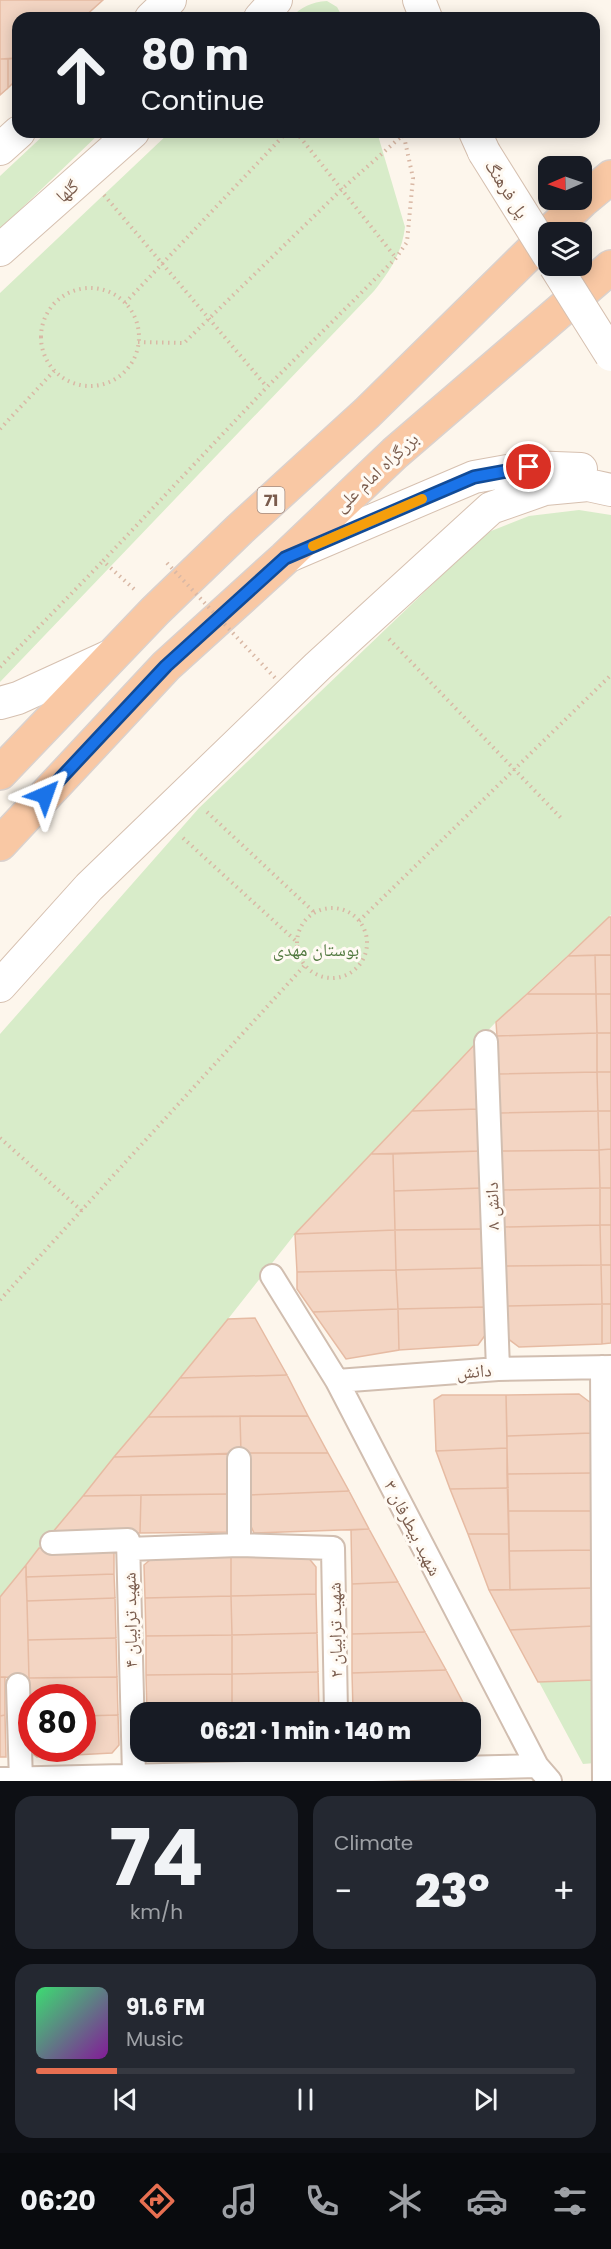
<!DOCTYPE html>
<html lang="en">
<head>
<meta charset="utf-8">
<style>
	body { margin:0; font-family:Poppins,"Noto Naskh Arabic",sans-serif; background:#242831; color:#f1f3f6; height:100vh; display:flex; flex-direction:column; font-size:22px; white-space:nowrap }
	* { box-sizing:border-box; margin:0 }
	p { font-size:20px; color:#9ea1a6 }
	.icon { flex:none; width:33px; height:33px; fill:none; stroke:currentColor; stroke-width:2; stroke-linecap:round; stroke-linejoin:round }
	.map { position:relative; height:1781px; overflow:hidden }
	.panel { display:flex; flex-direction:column; gap:15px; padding:15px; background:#0d0f14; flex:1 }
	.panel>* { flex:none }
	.guide { position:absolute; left:12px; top:12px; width:588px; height:126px; border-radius:18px; box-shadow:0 3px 15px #0003; background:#171b24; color:#f1f3f6; overflow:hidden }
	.needle { width:39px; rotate:268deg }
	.buttons { position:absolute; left:538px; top:156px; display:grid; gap:12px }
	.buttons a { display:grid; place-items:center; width:54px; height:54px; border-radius:12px; background:#171b24; box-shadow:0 3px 15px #0003; font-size:30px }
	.speed { position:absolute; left:18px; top:1684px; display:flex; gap:12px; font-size:30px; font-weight:700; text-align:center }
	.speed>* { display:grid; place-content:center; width:78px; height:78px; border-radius:50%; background:#171b24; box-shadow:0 3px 15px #0003; line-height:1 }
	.speed .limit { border:9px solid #d22; background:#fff; color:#111 }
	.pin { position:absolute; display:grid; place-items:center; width:51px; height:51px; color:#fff; margin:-26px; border:3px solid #fff; border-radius:50%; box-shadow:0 2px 6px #0007 }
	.me { position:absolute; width:66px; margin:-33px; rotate:43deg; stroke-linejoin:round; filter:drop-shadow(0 0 4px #0008) }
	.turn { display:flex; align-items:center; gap:21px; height:126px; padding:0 30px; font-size:27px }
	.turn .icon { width:78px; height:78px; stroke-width:2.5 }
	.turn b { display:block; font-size:42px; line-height:51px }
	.big { font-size:45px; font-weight:800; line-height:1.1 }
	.panel .widget { flex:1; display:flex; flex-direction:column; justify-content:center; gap:9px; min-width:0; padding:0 21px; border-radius:18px; background:#242831 }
	.panel .dial { align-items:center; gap:0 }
	.dial b { font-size:78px; line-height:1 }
	.song { display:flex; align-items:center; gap:18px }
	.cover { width:72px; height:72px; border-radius:9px; background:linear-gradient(135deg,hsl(140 70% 55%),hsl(290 70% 35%)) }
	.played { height:6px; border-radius:3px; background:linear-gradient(90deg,#e76f51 15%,#363941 15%) }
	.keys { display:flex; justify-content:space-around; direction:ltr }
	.heat { display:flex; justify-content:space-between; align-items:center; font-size:33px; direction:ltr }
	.panel .tiles { flex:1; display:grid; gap:15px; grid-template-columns:1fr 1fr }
	.widget:last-child { grid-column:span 2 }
	.trip { position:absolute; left:130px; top:1702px; width:351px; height:60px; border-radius:18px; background:#171b24; box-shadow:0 3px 15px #0003; font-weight:800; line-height:60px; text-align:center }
	.menu { display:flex; height:96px; justify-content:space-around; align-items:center; background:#090b0e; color:#9ea1a6 }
	.menu .icon { width:42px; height:42px }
	.menu .current { color:#e76f51 }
	.menu b { font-size:27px; color:#f1f3f6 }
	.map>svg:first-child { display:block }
	.green { fill:#d8ecc9 }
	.building { fill:#f3d5c3; stroke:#e6bba3; stroke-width:1.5 }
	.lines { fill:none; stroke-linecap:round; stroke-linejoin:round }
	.minor-casing { stroke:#d1beb0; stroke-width:26 }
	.secondary-casing { stroke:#d6c0b0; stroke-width:34 }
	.trunk-casing { stroke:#dad1cd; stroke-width:36 }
	.path { stroke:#d9b8a5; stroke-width:4; stroke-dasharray:1.5 4.5; stroke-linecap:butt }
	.minor { stroke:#fff; stroke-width:22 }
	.secondary { stroke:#fff; stroke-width:32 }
	.trunk { stroke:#f9c8a4; stroke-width:33 }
	.secondary-bridge-casing { stroke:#d6c0b0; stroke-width:34; stroke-linecap:butt }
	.path-bridge { stroke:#d9b8a5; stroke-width:4; stroke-dasharray:1.5 4.5; stroke-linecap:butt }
	.secondary-bridge { stroke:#fff; stroke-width:32 }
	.route-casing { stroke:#114b97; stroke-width:15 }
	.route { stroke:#1a73e8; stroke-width:10 }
	.slow { stroke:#f59e0b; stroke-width:10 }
	.labels { text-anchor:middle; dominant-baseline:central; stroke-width:6; stroke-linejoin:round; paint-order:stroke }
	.shield { fill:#fffaf3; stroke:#a28b7f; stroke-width:1.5 }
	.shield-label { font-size:16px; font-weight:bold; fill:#7a5c4d }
	.street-label { font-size:18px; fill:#7a5c4d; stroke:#fffaf3 }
	.park-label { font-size:18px; fill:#537a41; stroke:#fffaf3 }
</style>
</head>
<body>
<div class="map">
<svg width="611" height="1781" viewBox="0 0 611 1781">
	<rect width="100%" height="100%" fill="#fdf6ec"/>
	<path class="green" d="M327,1L337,7L343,18H290C302,7 311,2 327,1Z
		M47,132H101L0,229V176Z
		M170,132H377L405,227C402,253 390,271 374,291L0,682V293Z
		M579,510L611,515V915L496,1022L295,1234L228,1319L0,1597V1034L199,808L486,533L529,516Z
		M594,1680L595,1763L583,1764L539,1682Z"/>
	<path class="building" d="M0,0H103L83,18H18V58L0,59Z
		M18,58V78L8,88V59Z
		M0,59H8V88L0,95Z
		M609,917H611V955L568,956Z
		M595,955L596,994H527L568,956Z
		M595,955H611V994H596Z
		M527,994H596L597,1033L497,1036L496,1022Z
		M596,994H611V1033H597Z
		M597,1033V1072L498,1074L497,1036Z
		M597,1033H611V1072H597Z
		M477,1042L479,1109L412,1111Z
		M597,1072H611V1111H598Z
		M597,1072L598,1111L499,1113L498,1074Z
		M479,1109L481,1151L371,1154L412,1111Z
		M598,1111L599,1150L501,1151L499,1113Z
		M598,1111H611V1149L599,1150Z
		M611,1149V1188H600L599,1150Z
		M599,1150L600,1188L502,1190L501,1151Z
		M481,1151L482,1188L394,1191L393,1154Z
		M371,1154H393L395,1230L295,1234Z
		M482,1188L483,1229L395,1230L394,1191Z
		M600,1188V1225L503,1227L502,1190Z
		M600,1188H611V1225H600Z
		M600,1225H611V1265H601Z
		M600,1225L601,1265L505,1266L503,1227Z
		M483,1229L484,1268L396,1270L395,1230Z
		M395,1230L396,1270L297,1272L295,1234Z
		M601,1265L602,1304L506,1306L505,1266Z
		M601,1265H611V1304H602Z
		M484,1268L485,1307L398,1309L396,1270Z
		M396,1270L398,1309L313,1312L297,1289V1272Z
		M602,1304H611V1343L602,1344Z
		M602,1304V1344L519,1347L507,1338L506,1306Z
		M485,1307L486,1334L478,1345L399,1350L398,1309Z
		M398,1309L399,1350L346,1359L313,1312Z
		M255,1318L287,1375L180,1378L228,1319Z
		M287,1375L308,1416L148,1417L180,1378Z
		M579,1394L591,1403V1433L507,1436L506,1395Z
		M442,1395H506L507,1448L436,1451L434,1400Z
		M240,1416H308L328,1453H241Z
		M240,1416L241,1453L114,1457L148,1417Z
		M591,1433L592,1473L507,1474V1436Z
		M507,1448L508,1488L450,1489L436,1451Z
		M247,1453H328L349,1491L248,1495Z
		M228,1454V1494L83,1496L114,1457Z
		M592,1473V1511H508L507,1474Z
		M508,1488L509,1534H468L450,1489Z
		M349,1491L369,1529L254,1533L249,1522L248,1495Z
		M228,1494L227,1532L140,1533L141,1495Z
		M141,1495L140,1533H52L83,1496Z
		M508,1511H592V1550L509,1551Z
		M369,1529L398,1582L352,1584L351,1530Z
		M468,1534H509L510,1590H489Z
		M39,1548H114V1574L26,1577V1565Z
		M592,1550L593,1588L510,1590L509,1551Z
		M307,1556L316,1567V1594L231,1596V1557Z
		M231,1557V1596L145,1598L144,1565L151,1559Z
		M26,1565L29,1678L0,1677V1597Z
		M114,1574L115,1598L27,1601L26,1577Z
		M398,1582L425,1632L352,1634V1584Z
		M593,1588L594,1626L510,1630L489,1590Z
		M316,1594L317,1633L232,1635L231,1596Z
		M231,1596L232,1635L146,1636L145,1598Z
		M115,1598L116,1638L28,1640L27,1601Z
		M594,1626V1680L538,1682L510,1630Z
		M425,1632L446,1670L352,1673V1634Z
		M317,1633L318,1672L232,1674V1635Z
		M232,1635V1674L146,1675V1636Z
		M116,1638L117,1677L29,1678L28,1640Z
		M446,1670L466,1708L353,1710L352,1673Z
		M318,1672L319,1711L232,1712V1674Z
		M232,1674V1712L147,1713L146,1675Z
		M0,1677H5V1715L0,1716Z
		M117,1677L118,1715L82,1716V1698H32V1718H30L29,1678Z
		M466,1708L467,1713H353V1710Z
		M319,1711V1713H232V1712Z
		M5,1715L6,1757H0V1716Z
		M118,1715L119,1745L112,1753L37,1757L30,1752V1718H32V1749H82V1716Z"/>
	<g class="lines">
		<g class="minor-casing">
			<path id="minor" d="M486,1042L498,1369
				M272,1276L337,1381L537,1766L550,1781
				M602,1367L604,1781
				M337,1381L498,1369L611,1367
				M239,1459V1545
				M52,1543L128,1540L134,1775
				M128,1549L239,1545L333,1548L336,1713
				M18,1685L21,1781
				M0,1779L537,1766"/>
		</g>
		<g class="secondary-casing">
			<path id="secondary" d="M419,0L426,18
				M151,18L170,0
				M260,18L276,0
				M475,132L484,152
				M0,149L19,132
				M0,250L133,132
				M291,555L474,477L529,467L581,469
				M0,703L18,698L112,655
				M0,986L89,887L318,666L491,508L545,489L588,485L611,490"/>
		</g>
		<g class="trunk-casing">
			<path id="trunk" d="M550,232L582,201L611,177
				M0,773L155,611L240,529L367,413L549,234
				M0,844L166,666L285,558L395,453L611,267"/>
		</g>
		<path class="path" d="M296,132L396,258
			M104,195L267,387
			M41 337a49 49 0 1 1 98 0a49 49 0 1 1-98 0Z
			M125,303L287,132
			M138,342L184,343L342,189L403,135
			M0,429L54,371
			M134,589L103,561L267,387L396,258L407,242L413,178L403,132
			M389,639L561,818
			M0,667L103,561
			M207,812L315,913
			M183,838L297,942
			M297 943a35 35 0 1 1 70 0a35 35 0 1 1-70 0Z
			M359,921L611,675
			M0,1138L82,1211
			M0,1300L305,965"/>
		<use href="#minor" class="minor"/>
		<use href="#secondary" class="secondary"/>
		<use href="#trunk" class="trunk"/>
		<g class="secondary-bridge-casing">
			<path id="secondary-bridge" d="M484,152L549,256
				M555,266L611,355"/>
		</g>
		<path class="path-bridge" d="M167,563L278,681"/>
		<use href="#secondary-bridge" class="secondary-bridge"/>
	</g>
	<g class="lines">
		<g class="route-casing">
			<path id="route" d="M45,795L166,666L285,558L474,477L529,467"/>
		</g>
		<use href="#route" class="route"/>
		<path class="slow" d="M313,546L422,499"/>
	</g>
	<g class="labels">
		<rect class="shield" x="257.5" y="487" width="27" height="26" rx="4.5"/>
		<g class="shield-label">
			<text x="271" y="500">71</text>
		</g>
		<g class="street-label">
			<text transform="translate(507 189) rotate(58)">پل فرهنگ</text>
			<text transform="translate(67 191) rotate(-42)">گلها</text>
			<text transform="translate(376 472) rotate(-43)">بزرگراه امام علی</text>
			<text transform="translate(492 1206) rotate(-92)">دانش ۸</text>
			<text transform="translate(474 1371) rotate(-4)">دانش</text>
			<text transform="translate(413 1528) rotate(63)">شهید بیطرفان ۳</text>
			<text transform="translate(130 1620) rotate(-91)">شهید ترابیان ۴</text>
			<text transform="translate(335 1630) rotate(-91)">شهید ترابیان ۲</text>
		</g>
		<g class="park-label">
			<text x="316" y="949">بوستان مهدی</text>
		</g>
	</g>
</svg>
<div class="buttons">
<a><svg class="needle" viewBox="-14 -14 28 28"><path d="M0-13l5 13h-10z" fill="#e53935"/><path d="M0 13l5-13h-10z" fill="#9ea1a6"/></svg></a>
<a><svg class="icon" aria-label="layers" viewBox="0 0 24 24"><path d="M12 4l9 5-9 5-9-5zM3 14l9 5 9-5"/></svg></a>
</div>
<div class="speed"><div class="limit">80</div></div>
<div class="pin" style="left:529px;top:467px;background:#d93025"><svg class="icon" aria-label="arrive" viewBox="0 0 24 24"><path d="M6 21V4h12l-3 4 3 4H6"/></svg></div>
<svg class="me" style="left:45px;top:795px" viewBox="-20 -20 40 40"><path d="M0-17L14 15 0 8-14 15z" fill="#1a73e8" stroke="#fff" stroke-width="4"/></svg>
<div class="trip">06:21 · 1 min · 140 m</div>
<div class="guide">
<div class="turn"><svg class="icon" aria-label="ahead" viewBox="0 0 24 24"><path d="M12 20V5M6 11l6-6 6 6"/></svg><div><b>80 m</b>Continue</div></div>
</div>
</div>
<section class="panel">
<div class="tiles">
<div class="widget dial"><b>74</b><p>km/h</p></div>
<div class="widget"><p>Climate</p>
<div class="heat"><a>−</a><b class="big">23°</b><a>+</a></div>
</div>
<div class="widget">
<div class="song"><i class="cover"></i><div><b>91.6 FM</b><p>Music</p></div></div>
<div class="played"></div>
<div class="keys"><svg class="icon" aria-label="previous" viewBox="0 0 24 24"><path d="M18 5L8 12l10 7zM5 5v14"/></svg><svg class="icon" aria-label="pause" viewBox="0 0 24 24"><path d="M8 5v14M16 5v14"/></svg><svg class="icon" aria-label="next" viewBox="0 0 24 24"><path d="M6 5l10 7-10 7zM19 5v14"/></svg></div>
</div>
</div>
</section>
<nav class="menu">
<b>06:20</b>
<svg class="icon current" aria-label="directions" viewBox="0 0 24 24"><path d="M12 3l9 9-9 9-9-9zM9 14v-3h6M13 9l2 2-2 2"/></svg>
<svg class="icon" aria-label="music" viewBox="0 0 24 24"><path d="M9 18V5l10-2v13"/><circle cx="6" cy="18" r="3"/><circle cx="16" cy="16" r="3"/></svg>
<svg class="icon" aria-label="phone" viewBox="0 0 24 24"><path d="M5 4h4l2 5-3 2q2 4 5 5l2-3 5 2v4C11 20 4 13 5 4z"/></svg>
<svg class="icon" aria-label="climate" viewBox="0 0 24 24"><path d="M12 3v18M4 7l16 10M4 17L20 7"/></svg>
<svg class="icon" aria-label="car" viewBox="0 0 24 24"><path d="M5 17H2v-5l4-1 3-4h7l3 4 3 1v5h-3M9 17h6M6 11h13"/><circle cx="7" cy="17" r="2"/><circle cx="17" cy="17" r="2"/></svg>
<svg class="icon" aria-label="filters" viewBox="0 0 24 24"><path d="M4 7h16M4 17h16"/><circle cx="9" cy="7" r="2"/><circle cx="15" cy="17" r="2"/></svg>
</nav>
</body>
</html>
